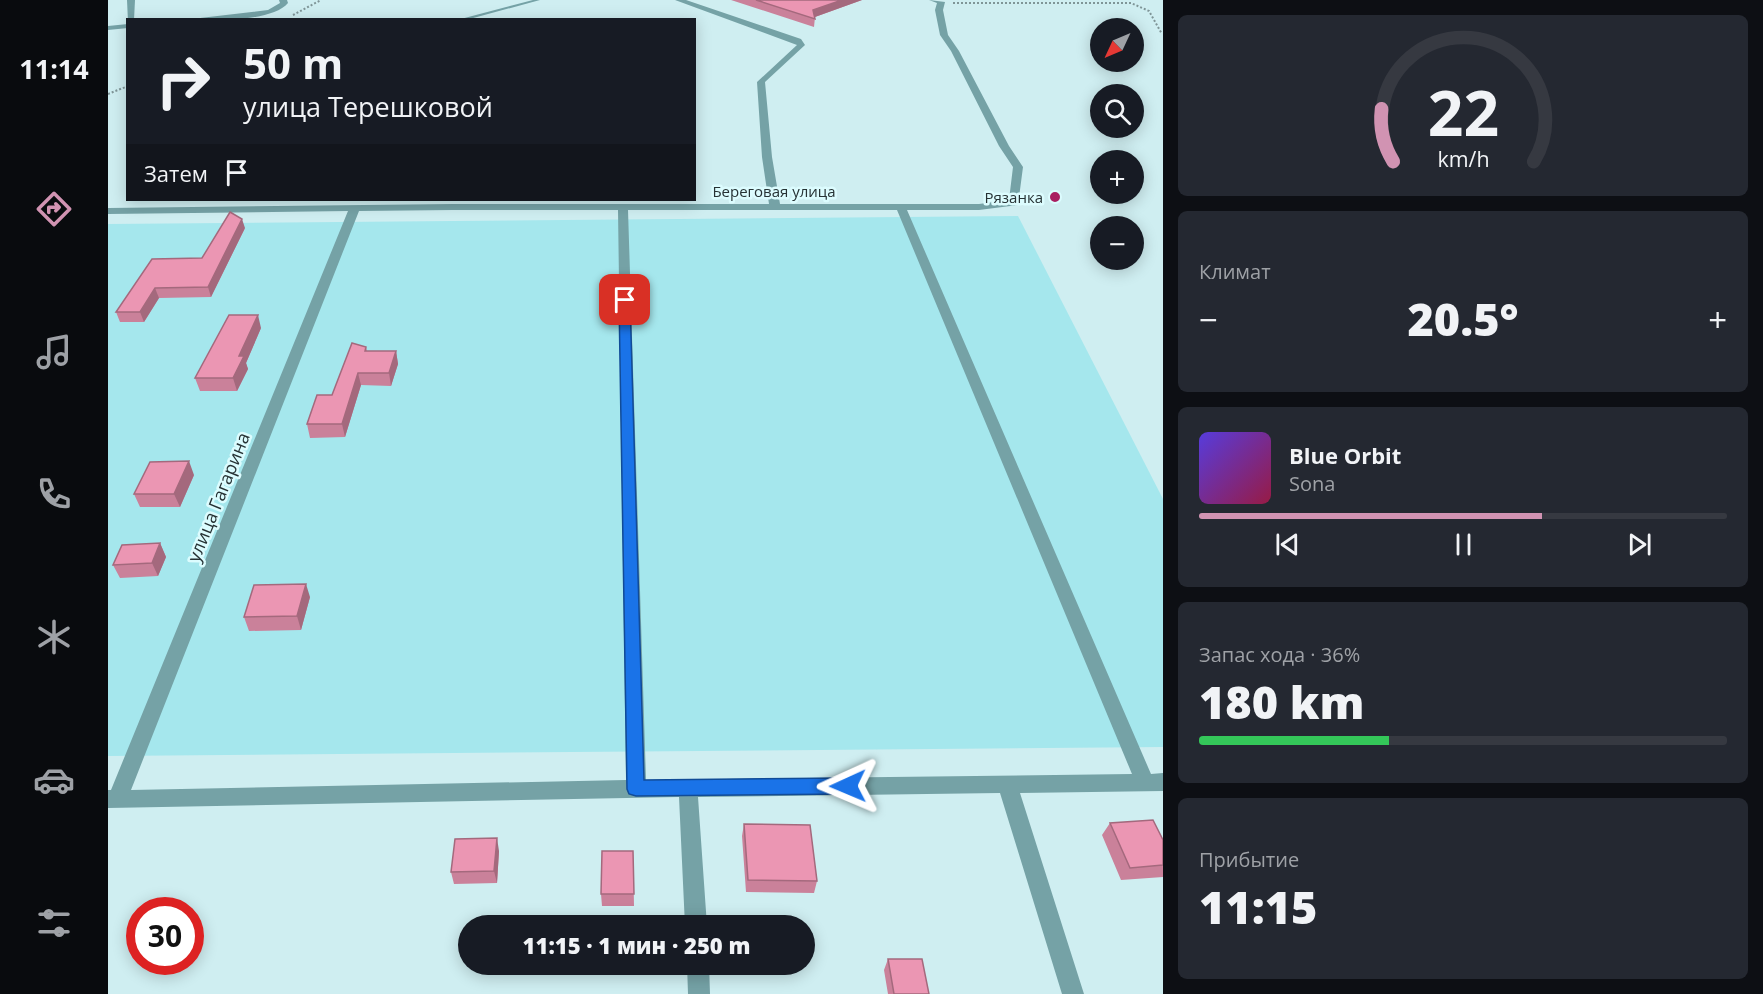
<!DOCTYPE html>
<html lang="ru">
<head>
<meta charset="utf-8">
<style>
	body { margin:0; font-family:"Open Sans",sans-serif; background:#242831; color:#f1f3f6; height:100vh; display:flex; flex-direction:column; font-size:22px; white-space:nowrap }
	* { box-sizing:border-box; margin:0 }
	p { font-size:20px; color:#9ea1a6 }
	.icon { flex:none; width:33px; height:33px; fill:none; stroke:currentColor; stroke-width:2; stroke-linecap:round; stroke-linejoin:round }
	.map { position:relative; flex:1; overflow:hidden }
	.panel { display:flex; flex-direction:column; gap:15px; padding:15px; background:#0d0f14; width:600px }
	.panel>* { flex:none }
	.banner { position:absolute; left:18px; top:18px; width:570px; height:183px; border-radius:0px; box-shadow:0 3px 15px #0003; background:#171b24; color:#f1f3f6; overflow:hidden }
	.needle { width:39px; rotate:226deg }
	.buttons { position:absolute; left:982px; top:18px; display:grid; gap:12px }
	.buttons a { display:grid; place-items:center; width:54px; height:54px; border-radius:50%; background:#171b24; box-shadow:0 3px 15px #0003; font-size:30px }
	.speed { position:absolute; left:18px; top:897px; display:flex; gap:12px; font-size:30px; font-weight:700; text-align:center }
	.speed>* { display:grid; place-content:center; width:78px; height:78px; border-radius:50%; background:#171b24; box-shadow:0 3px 15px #0003; line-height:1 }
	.speed .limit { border:9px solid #d22; background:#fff; color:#111 }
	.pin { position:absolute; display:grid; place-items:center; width:51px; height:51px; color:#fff; margin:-26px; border-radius:12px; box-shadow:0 3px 9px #0006 }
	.me { position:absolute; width:66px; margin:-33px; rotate:269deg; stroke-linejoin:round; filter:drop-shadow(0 0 4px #0008) }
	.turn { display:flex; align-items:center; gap:21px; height:126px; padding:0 18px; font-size:27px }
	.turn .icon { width:78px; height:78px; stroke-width:2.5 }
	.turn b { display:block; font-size:42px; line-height:51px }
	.then { display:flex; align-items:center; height:57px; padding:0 18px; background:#0003; gap:12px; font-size:22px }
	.big { font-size:45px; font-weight:800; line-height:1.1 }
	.panel .card { flex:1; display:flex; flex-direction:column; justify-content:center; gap:9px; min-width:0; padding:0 21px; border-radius:9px; background:#242831 }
	.panel .dial { align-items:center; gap:0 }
	.dial svg { height:156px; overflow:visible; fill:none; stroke:#363941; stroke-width:7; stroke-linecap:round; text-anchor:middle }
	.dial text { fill:#f1f3f6; stroke:none }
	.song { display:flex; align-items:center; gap:18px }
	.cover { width:72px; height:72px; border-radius:9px; background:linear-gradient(135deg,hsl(250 70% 55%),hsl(340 70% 35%)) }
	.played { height:6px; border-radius:3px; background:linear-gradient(90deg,#d193b2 65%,#363941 65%) }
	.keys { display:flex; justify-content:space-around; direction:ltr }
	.heat { display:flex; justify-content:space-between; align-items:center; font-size:33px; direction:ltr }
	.charge { height:9px; border-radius:4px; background:linear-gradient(90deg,#34c759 36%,#363941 0) }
	.trip { position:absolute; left:350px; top:915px; width:357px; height:60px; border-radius:30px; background:#171b24; box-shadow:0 3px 15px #0003; font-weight:800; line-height:60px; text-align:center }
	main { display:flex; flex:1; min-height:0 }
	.tab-bar { display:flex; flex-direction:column; width:108px; justify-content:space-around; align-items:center; background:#090b0e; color:#9ea1a6 }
	.tab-bar .icon { width:42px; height:42px }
	.tab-bar .active { color:#d193b2 }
	.tab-bar b { font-size:27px; color:#f1f3f6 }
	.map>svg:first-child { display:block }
	.green { fill:#a5e7ed }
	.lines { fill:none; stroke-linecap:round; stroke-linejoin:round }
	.path { stroke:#7f9597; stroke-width:2; stroke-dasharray:2 2; stroke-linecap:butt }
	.service { fill:#75a2a6; fill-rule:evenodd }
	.minor { fill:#75a2a6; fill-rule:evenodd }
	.wall { fill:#ca819a }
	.shaded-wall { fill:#a4697d }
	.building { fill:#eb96b3; stroke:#a4697d; stroke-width:1.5 }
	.route { fill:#1a73e8; stroke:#114b97; stroke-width:1.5 }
	.poi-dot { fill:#a91e60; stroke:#dcfcfe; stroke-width:2 }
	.labels { text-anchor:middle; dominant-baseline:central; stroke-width:5; stroke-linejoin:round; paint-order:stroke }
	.far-street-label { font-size:15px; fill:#263234; stroke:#dcfcfe }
	.far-poi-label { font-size:15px; fill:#263234; stroke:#dcfcfe; text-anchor:end }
	.street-label { font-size:18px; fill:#263234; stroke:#dcfcfe }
</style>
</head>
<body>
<main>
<nav class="tab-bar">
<b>11:14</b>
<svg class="icon active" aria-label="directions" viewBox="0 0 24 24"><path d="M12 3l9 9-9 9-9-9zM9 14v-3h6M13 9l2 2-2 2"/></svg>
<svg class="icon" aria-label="music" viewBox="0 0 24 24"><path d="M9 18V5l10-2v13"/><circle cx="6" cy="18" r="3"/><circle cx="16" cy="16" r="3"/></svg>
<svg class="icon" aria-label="phone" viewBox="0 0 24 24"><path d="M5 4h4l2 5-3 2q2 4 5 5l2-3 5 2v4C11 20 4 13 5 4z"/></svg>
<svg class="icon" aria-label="climate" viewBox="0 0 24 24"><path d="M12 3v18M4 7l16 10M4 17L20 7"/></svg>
<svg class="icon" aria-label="car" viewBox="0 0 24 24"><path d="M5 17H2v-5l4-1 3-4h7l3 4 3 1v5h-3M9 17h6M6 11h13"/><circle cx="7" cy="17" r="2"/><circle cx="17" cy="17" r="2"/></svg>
<svg class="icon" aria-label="filters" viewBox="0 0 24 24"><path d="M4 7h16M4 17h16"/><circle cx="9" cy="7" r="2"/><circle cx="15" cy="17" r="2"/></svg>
</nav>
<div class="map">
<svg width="1055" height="994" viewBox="0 0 1055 994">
	<rect width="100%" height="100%" fill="#cfeef1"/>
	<path class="green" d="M910,216L1055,499V747L0,756V224Z"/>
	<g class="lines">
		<path class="path" d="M845,3H1023L1041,11L1054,34
			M185,15L213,0
			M0,94L20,86"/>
		<path class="service" d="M425,0H432L358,20H349Z"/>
		<path class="minor" d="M19,0H27L26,20H20V22Z
			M171,0H179L180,3C163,23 100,20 75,20L160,10L172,3Z
			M567,0H578L693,39L697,45L657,82L664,157L672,204H871L901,200L905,167L891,146L843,51L832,35L827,10L829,3L821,0L837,2L835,10L840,35L851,51L901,146L915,167L910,205L871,210H799L1043,774L1055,773V791L912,793L976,994H954L892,793L590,797L599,926H577L571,797L0,808V790H3L240,211L0,214V208L344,204H661L654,157L649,82L689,45ZM344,210H510L518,780L23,790L251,211ZM520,210H789L1024,774L538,780Z
			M20,24V28L0,30V26Z
			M579,964H601L602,994H580Z"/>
	</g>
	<path class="wall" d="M623,0H754L707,17L706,27Z
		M137,228L103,297L51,298L36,322H12L8,312L94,258Z
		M153,328L138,363L140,369L129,391H92L87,378Z
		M258,347L259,351H288L290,364L283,386L253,385L237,437L202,438L199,424L224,395Z
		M86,475L72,507H32L26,494Z
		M52,543L58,557L50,576L12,578L5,565Z
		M202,597L193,630L141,631L136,617Z
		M1002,823L1055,840V877L1013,880L994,835Z
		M636,824L709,881L706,893L638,892L634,836Z
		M391,851L389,883L346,884L343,872Z
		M525,851L526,906H494L493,894Z
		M780,959L821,994H780L776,970Z"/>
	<path class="shaded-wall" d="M734,0H754L704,18L705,10Z
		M134,219L137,228L103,297L100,287Z
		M47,288L51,298L36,322L32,312Z
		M150,315L153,328L138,363L140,369L129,391L125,378L131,356Z
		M288,351L290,364L283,386L281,373Z
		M250,373L253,385L237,437L234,424Z
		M81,461L86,475L72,507L66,494Z
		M52,543L58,557L50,576L44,563Z
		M198,584L202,597L193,630L189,616Z
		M389,838L391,851L389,883L386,871Z"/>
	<path class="building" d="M648,0H734L705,10L707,19Z
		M122,212L134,219L100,287L47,288L32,312H8L44,259L94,258Z
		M121,315H150L131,356H136L125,378H87Z
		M244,343L258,347L257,351H288L281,373H250L234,424H199L209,395H224Z
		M81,461L66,494H26L42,462Z
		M52,543L44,563L5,565L14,545Z
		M198,584L189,616L136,617L146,585Z
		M1045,820L1055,840V865L1022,868L1002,823Z
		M636,824L702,825L709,881L640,880Z
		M389,838L386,871L343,872L347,839Z
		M494,851H525L526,894H493Z
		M780,959H814L821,994H786Z"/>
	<path class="route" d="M517,297L522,300L536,780L740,778L746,780L748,786L746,791L740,794L528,796L521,794L519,789L511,300Z"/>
	<circle class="poi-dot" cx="947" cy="197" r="6"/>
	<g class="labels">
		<g class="far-street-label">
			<text x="666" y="191">Береговая улица</text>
		</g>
		<g class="far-poi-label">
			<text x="935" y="197">Рязанка</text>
		</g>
		<g class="street-label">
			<text transform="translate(110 497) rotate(-68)">улица Гагарина</text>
		</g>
	</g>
</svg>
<div class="buttons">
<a><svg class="needle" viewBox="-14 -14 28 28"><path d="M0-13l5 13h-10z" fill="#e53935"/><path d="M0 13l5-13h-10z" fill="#9ea1a6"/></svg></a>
<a><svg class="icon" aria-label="search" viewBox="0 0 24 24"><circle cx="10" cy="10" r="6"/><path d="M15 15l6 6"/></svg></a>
<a>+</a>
<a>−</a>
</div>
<div class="speed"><div class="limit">30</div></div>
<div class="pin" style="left:517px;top:300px;background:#d93025"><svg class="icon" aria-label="arrive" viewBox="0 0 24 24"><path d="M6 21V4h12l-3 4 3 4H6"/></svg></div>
<svg class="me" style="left:740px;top:786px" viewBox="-20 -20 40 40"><path d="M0-17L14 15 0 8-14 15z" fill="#1a73e8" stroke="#fff" stroke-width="4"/></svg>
<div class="trip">11:15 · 1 мин · 250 m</div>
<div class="banner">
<div class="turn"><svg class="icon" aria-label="right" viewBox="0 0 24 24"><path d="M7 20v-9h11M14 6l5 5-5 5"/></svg><div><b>50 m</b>улица Терешковой</div></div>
<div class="then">Затем<svg class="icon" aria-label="arrive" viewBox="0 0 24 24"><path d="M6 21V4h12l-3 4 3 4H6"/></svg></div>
</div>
</div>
<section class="panel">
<div class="card dial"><svg viewBox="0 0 100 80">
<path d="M14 69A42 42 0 1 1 86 69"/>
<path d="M14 69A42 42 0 0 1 8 42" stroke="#d193b2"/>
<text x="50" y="56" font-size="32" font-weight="700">22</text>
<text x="50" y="72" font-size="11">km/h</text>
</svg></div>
<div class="card"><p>Климат</p>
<div class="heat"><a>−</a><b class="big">20.5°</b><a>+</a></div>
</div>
<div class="card">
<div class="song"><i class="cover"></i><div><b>Blue Orbit</b><p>Sona</p></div></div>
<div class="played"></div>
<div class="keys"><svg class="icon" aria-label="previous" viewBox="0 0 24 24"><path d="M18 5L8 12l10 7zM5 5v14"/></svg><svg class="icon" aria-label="pause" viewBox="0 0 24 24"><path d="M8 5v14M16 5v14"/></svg><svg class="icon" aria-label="next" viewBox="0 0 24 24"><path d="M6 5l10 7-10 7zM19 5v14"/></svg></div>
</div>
<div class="card"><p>Запас хода · 36%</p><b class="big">180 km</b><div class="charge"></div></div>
<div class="card"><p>Прибытие</p><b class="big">11:15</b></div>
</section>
</main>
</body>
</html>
